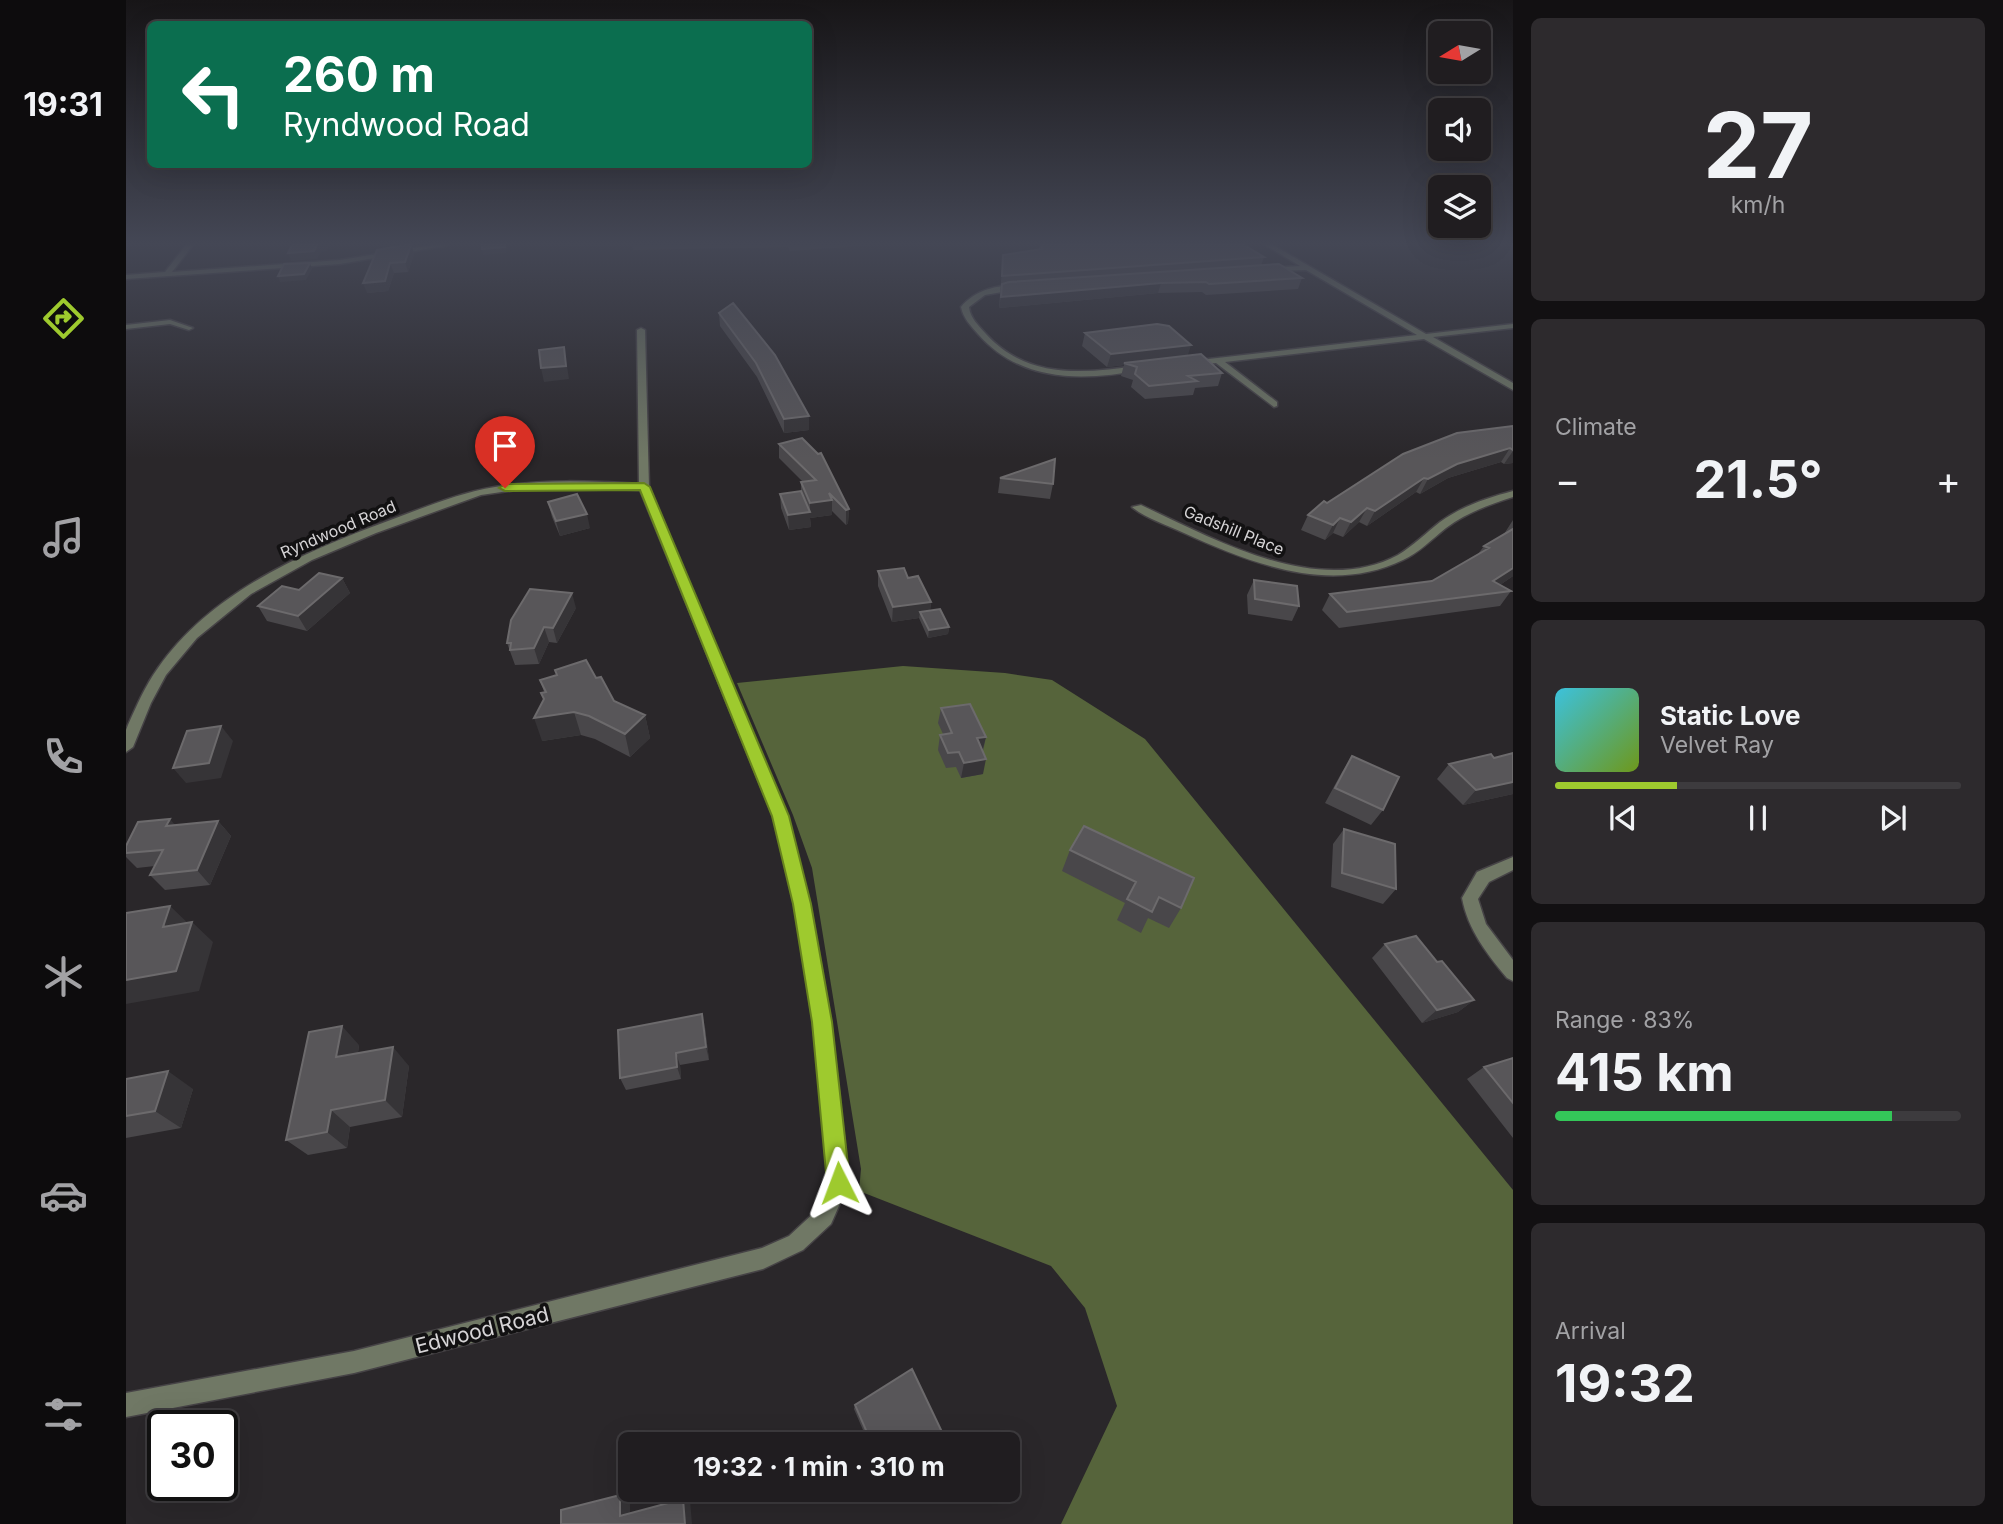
<!DOCTYPE html>
<html lang="en">
<head>
<meta charset="utf-8">
<style>
	body { margin:0; font-family:Inter,sans-serif; background:#2d2a2d; color:#f1f3f6; height:100vh; display:flex; flex-direction:column; font-size:26px; white-space:nowrap }
	* { box-sizing:border-box; margin:0 }
	p { font-size:23px; color:#a2a2a5 }
	.icon { flex:none; width:38px; height:38px; fill:none; stroke:currentColor; stroke-width:2; stroke-linecap:round; stroke-linejoin:round }
	.map { position:relative; flex:1; overflow:hidden }
	.panel { display:flex; flex-direction:column; gap:18px; padding:18px; background:#121012; width:490px }
	.panel>* { flex:none }
	.top-card { position:absolute; left:21px; top:21px; width:665px; height:147px; border-radius:10px; box-shadow:0 7px 28px #0002,0 0 0 2px #3d3b3e; background:#0b6e4f; color:#fff; overflow:hidden }
	.needle { width:46px; rotate:259deg }
	.tools { position:absolute; left:1302px; top:21px; display:grid; gap:14px }
	.tools a { display:grid; place-items:center; width:63px; height:63px; border-radius:10px; background:#201d20; box-shadow:0 7px 28px #0002,0 0 0 2px #3d3b3e; font-size:35px }
	.speed { position:absolute; left:21px; top:1410px; display:flex; gap:14px; font-size:35px; font-weight:700; text-align:center }
	.speed>* { display:grid; place-content:center; width:91px; height:91px; border-radius:50%; background:#201d20; box-shadow:0 7px 28px #0002,0 0 0 2px #3d3b3e; line-height:1 }
	.speed .limit { border:4px solid #111; border-radius:10px; background:#fff; color:#111 }
	.pin { position:absolute; display:grid; place-items:center; width:60px; height:60px; color:#fff; margin:-72px -30px; border-radius:50% 50% 50% 0; rotate:-45deg; box-shadow:0 0 7px #0007 }
	.pin .icon { rotate:45deg }
	.me { position:absolute; width:77px; margin:-38px; rotate:357deg; stroke-linejoin:round; filter:drop-shadow(0 0 5px #0008) }
	.turn { display:flex; align-items:center; gap:24px; height:147px; padding:0 21px; font-size:32px }
	.turn .icon { width:91px; height:91px; stroke-width:2.5 }
	.turn b { display:block; font-size:49px; line-height:60px }
	.big { font-size:52px; font-weight:700; line-height:1.1 }
	.panel .widget { flex:1; display:flex; flex-direction:column; justify-content:center; gap:10px; min-width:0; padding:0 24px; border-radius:10px; background:#2d2a2d }
	.panel .dial { align-items:center; gap:0 }
	.dial b { font-size:91px; line-height:1 }
	.song { display:flex; align-items:center; gap:21px }
	.cover { width:84px; height:84px; border-radius:10px; background:linear-gradient(135deg,hsl(190 70% 55%),hsl(80 70% 35%)) }
	.played { height:7px; border-radius:4px; background:linear-gradient(90deg,#9eca2e 30%,#3d3b3e 30%) }
	.keys { display:flex; justify-content:space-around; direction:ltr }
	.heat { display:flex; justify-content:space-between; align-items:center; font-size:38px; direction:ltr }
	.charge { height:10px; border-radius:5px; background:linear-gradient(90deg,#34c759 83%,#3d3b3e 0) }
	.trip { position:absolute; left:492px; top:1432px; width:402px; height:70px; border-radius:10px; background:#201d20; box-shadow:0 7px 28px #0002,0 0 0 2px #3d3b3e; font-weight:700; line-height:70px; text-align:center }
	main { display:flex; flex:1; min-height:0 }
	.tabs { display:flex; flex-direction:column; width:126px; justify-content:space-around; align-items:center; background:#0d0c0d; color:#a2a2a5 }
	.tabs .icon { width:49px; height:49px }
	.tabs .on { color:#9eca2e }
	.tabs b { font-size:32px; color:#f1f3f6 }
	.map>svg:first-child { display:block }
	.forest { fill:#56643b }
	.lines { fill:none; stroke-linecap:round; stroke-linejoin:round }
	.street-casing { stroke:#464346; stroke-width:3 }
	.street { fill:#707865; fill-rule:evenodd }
	.wall { fill:#49474a }
	.shaded-wall { fill:#363437 }
	.building { fill:#585659; stroke:#6c6a6c; stroke-width:2 }
	.route { fill:#9eca2e; stroke:#67831e; stroke-width:2 }
	.labels { text-anchor:middle; dominant-baseline:central; stroke-width:7; stroke-linejoin:round; paint-order:stroke }
	.far-street-label { font-size:16px; fill:#d6d4d6; stroke:#121112 }
	.near-street-label { font-size:21px; fill:#d6d4d6; stroke:#121112 }
</style>
</head>
<body>
<main>
<nav class="tabs">
<b>19:31</b>
<svg class="icon on" aria-label="directions" viewBox="0 0 24 24"><path d="M12 3l9 9-9 9-9-9zM9 14v-3h6M13 9l2 2-2 2"/></svg>
<svg class="icon" aria-label="music" viewBox="0 0 24 24"><path d="M9 18V5l10-2v13"/><circle cx="6" cy="18" r="3"/><circle cx="16" cy="16" r="3"/></svg>
<svg class="icon" aria-label="phone" viewBox="0 0 24 24"><path d="M5 4h4l2 5-3 2q2 4 5 5l2-3 5 2v4C11 20 4 13 5 4z"/></svg>
<svg class="icon" aria-label="climate" viewBox="0 0 24 24"><path d="M12 3v18M4 7l16 10M4 17L20 7"/></svg>
<svg class="icon" aria-label="car" viewBox="0 0 24 24"><path d="M5 17H2v-5l4-1 3-4h7l3 4 3 1v5h-3M9 17h6M6 11h13"/><circle cx="7" cy="17" r="2"/><circle cx="17" cy="17" r="2"/></svg>
<svg class="icon" aria-label="filters" viewBox="0 0 24 24"><path d="M4 7h16M4 17h16"/><circle cx="9" cy="7" r="2"/><circle cx="15" cy="17" r="2"/></svg>
</nav>
<div class="map">
<svg width="1387" height="1524" viewBox="0 0 1387 1524">
	<rect width="100%" height="100%" fill="#2a272a"/>
	<path class="forest" d="M777,666L879,673L926,680L1019,739L1387,1190V1524H935L991,1406L959,1308L925,1266L733,1191L735,1169L686,868L667,815L611,683Z"/>
	<g class="lines">
		<g class="street-casing">
			<path id="street" d="M60,245H67L46,272L214,260L306,245H323L214,264L0,279V275L39,272Z
				M1139,245H1147L1300,334L1387,324V328L1307,337L1387,383V390L1298,339L1099,362L1151,402V406L1148,407L1090,363L1062,365L1061,363L1065,361L1291,335L1180,270L1139,271L1141,268L1174,266Z
				M896,286L894,289L859,295L843,307C844,318 853,326 860,334C902,380 957,373 1013,366H1016V370C957,381 895,383 852,334C845,326 837,318 835,307C850,289 874,284 896,286Z
				M44,320L67,328L63,330L44,324L0,329V325Z
				M515,328L519,330L523,487L661,816L684,904L705,1022L723,1183L705,1224L677,1250L637,1269L228,1373L0,1417V1393L228,1351L636,1248L663,1236L691,1210L703,1183L687,1022L668,904L647,816L514,490L432,487L397,489L355,495L250,533L186,560L125,594L71,638L40,675L25,703L7,747L0,752V730L2,725C11,705 19,686 32,668C85,592 178,552 262,521C297,508 332,493 369,487C417,479 465,481 513,484L511,330Z
				M1387,491V497C1362,505 1340,513 1320,528C1306,539 1293,553 1277,560C1205,595 1126,564 1058,533C1042,525 1020,519 1006,507L1015,505C1088,539 1192,598 1272,555C1287,546 1300,533 1314,522C1336,506 1361,498 1387,491Z
				M1387,857V870L1363,882L1352,899L1360,924L1387,960V981L1381,978C1361,954 1342,930 1336,898L1351,872Z"/>
		</g>
		<use href="#street" class="street"/>
	</g>
	<path class="wall" d="M257,245H287L286,246L288,254L282,272L268,273L262,291L241,293L258,249Z
		M506,245H748L664,251L662,247L507,250Z
		M913,245H1118L1138,257L1135,266L1176,278L1172,289L1080,295L1076,292L1032,293L873,308L877,255L913,249Z
		M593,313L683,430L658,433L631,377L594,326Z
		M959,333L1062,355L1096,373L1092,386L1069,388L1067,395L1019,399L1005,387L1007,380L995,376L998,365L981,367L956,346Z
		M1387,426V463L1378,464L1375,462L1322,478L1294,494L1290,492L1241,526L1233,522L1217,537L1207,533L1199,540L1175,530L1182,515L1201,503Z
		M653,444L723,509L722,523L720,525L706,511V515L684,518L685,527L663,530L655,508L654,494L675,492V482H677L653,458Z
		M874,478L927,484L924,499L872,493Z
		M422,502L464,528L434,536L426,517Z
		M1387,520V576L1374,585L1385,591L1374,606L1213,628L1196,610L1204,594L1306,581L1352,554L1358,546L1378,534Z
		M752,571L782,578L805,602L804,611L823,627L822,634L802,638L793,618L766,622L752,586Z
		M216,578L224,593L181,631L141,621L132,606L173,590Z
		M1128,580L1173,606L1166,621L1122,614L1121,595Z
		M450,608L431,643L423,642L413,664L389,665L381,643Z
		M429,670L470,678L488,701L519,715L524,738L504,757L469,739L455,735L416,741L418,692L414,680L431,675Z
		M815,708L860,737L857,751V774L835,778L830,767L820,768L812,750L814,735L817,734L812,723Z
		M1387,753V794L1337,805L1311,779L1323,764L1368,758Z
		M1226,756L1257,810L1245,825L1199,803L1216,772Z
		M92,821L105,836L84,885L39,890L24,875L29,866L11,868L0,857V846L49,825Z
		M958,826L1055,908L1043,928L1022,918L1015,933L991,920L999,903L936,871L944,850Z
		M1218,829L1270,889L1257,904L1205,887L1207,844Z
		M1259,944L1311,962L1348,1000L1332,1012L1296,1023L1246,958Z
		M579,1027L583,1060L554,1065L555,1079L500,1090L494,1078Z
		M233,1045L232,1053L283,1066L276,1117L224,1127L221,1148L182,1155L160,1140Z
		M1387,1058V1138L1341,1079L1358,1067Z
		M0,1079L67,1089L55,1128L0,1138Z
		M729,1405L801,1444H743L728,1409Z"/>
	<path class="shaded-wall" d="M191,245H203L201,251L195,252L191,259L165,261L162,253Z
		M257,245H287L286,246L288,254L282,272L279,262L259,250Z
		M380,245V253L357,255L356,249Z
		M434,245H459V246L435,248Z
		M466,245H496L466,247Z
		M184,263L186,269L180,280L154,282L152,276Z
		M264,263L268,273L262,291L241,293L237,283Z
		M1035,283L1032,293L873,308L875,297Z
		M1065,345L1061,358L998,363V365L981,367L985,354Z
		M438,347L443,379L418,382L415,368Z
		M683,416V430L658,433V419Z
		M1384,448L1375,462L1322,478L1294,494L1302,479L1331,464Z
		M1387,451V463L1378,464Z
		M1298,478L1290,492L1241,526L1249,511Z
		M706,500V515L684,518L685,527L663,530L662,515L684,512V503Z
		M1241,508L1233,522L1217,537L1225,522Z
		M723,509L722,523L720,525V510Z
		M461,514L464,528L434,536L430,521Z
		M1214,518L1207,533L1199,540L1207,525Z
		M1387,568V576L1361,594L1367,581Z
		M216,578L224,593L181,631L172,616Z
		M446,593L450,608L431,643L427,628Z
		M805,602L803,617L794,612L793,618L766,622L767,607Z
		M418,627L423,642L413,664L408,648Z
		M823,627L822,634L802,638L803,630Z
		M448,712L455,735L416,741L408,718Z
		M519,715L524,738L504,757L499,734Z
		M95,726L107,741L95,778L60,783L47,768Z
		M860,737L856,752L851,738Z
		M860,759L857,774L835,778L838,763Z
		M1387,782V794L1337,805L1350,790Z
		M44,819L57,834L40,826Z
		M92,821L105,836L84,885L71,870Z
		M44,906L65,926L66,922L87,942L73,991L0,1004V980L37,927Z
		M1348,1000L1332,1012L1296,1023L1311,1010Z
		M576,1014L579,1027L583,1060L580,1047Z
		M216,1026L233,1045L229,1075L210,1057Z
		M267,1047L283,1066L276,1117L259,1100Z
		M550,1053L554,1065L555,1079L551,1067Z
		M42,1071L67,1089L55,1128L29,1111Z
		M205,1110L224,1127L221,1148L201,1132Z
		M494,1495L504,1497V1517L494,1516Z
		M557,1499L564,1500L566,1524H559Z"/>
	<path class="building" d="M166,245H191L188,251L162,253Z
		M279,245H285L279,262L264,263L259,281L237,283L251,250Z
		M356,245H379V247L356,249Z
		M915,245H1118L1138,257L876,276L877,255L916,249Z
		M184,263L178,274L152,276L158,264Z
		M1153,264L1176,278L1083,284L1080,282L1035,283L875,297L876,284L883,282Z
		M607,303L649,355L683,416L658,419L630,363L593,313Z
		M1031,324L1043,326L1065,345L985,354L959,333Z
		M438,347L440,366L415,368L413,350Z
		M1075,354L1096,373L1062,376L1071,381L1023,386L1009,374L1011,367L998,363Z
		M1387,426V450L1384,448L1331,464L1302,479L1298,478L1249,511L1241,508L1225,522L1214,518L1207,525L1182,515L1198,501L1201,503L1277,454L1331,433Z
		M676,438L692,454L695,453L723,509L720,510L703,493L706,500L684,503L675,482L690,480L653,444Z
		M929,459L927,484L874,478Z
		M675,491L684,512L662,515L654,494Z
		M451,494L461,514L430,521L422,502Z
		M1387,529V568L1367,581L1385,591L1221,612L1204,594L1306,581L1363,548L1358,546Z
		M778,568L782,578L792,576L805,602L767,607L752,571Z
		M193,573L216,578L172,616L132,606L156,586L173,590Z
		M1128,580L1171,586L1173,606L1129,599Z
		M404,589L446,593L427,628L418,627L408,648L384,650L385,643H381L385,620Z
		M814,609L823,627L803,630L794,612Z
		M460,660L470,678L475,677L488,701L519,715L499,734L463,716L448,712L408,718L418,699L415,693L420,692L414,680L431,675L429,670Z
		M844,704L860,737L851,738L860,759L838,763L833,752L822,753L814,735L826,733L815,708Z
		M95,726L83,763L47,768L61,731Z
		M1387,753V782L1350,790L1323,764L1365,754L1368,758Z
		M1226,756L1273,777L1257,810L1209,788Z
		M44,819L40,826L92,821L71,870L24,875L37,850L0,853V846L12,822Z
		M958,826L1068,878L1055,908L1033,897L1026,912L1001,899L1010,882L944,850Z
		M1218,829L1269,844L1270,889L1216,873Z
		M44,906L37,927L66,922L50,971L0,980V913Z
		M1290,936L1311,962L1316,961L1348,1000L1311,1010L1259,944Z
		M576,1014L580,1047L550,1053L551,1067L494,1078L492,1030Z
		M216,1026L210,1057L267,1047L259,1100L205,1110L201,1132L160,1140L183,1032Z
		M1387,1058V1103L1358,1067Z
		M42,1071L29,1111L0,1116V1079Z
		M786,1369L816,1432L800,1444H746L729,1405Z
		M494,1495V1516L557,1499L559,1524H435V1510Z"/>
	<linearGradient id="sky" x2="0" y2="1"><stop stop-color="#171517"/><stop offset="0.53" stop-color="#444755"/><stop offset="1" stop-color="#444755" stop-opacity="0"/></linearGradient>
	<rect width="1387" height="459" fill="url(#sky)"/>
	<path class="route" d="M518,483L524,487L663,816L685,904L706,1022L724,1183L721,1191L713,1195L704,1191L701,1183L686,1022L667,904L646,816L514,490L379,491L373,488L379,484Z"/>
	<g class="labels">
		<g class="far-street-label">
			<text transform="translate(212 529) rotate(-23)">Ryndwood Road</text>
			<text transform="translate(1108 530) rotate(22)">Gadshill Place</text>
		</g>
		<g class="near-street-label">
			<text transform="translate(356 1330) rotate(-14)">Edwood Road</text>
		</g>
	</g>
</svg>
<div class="tools">
<a><svg class="needle" viewBox="-14 -14 28 28"><path d="M0-13l5 13h-10z" fill="#e53935"/><path d="M0 13l5-13h-10z" fill="#a2a2a5"/></svg></a>
<a><svg class="icon" aria-label="sound" viewBox="0 0 24 24"><path d="M4 9h4l5-4v14l-5-4H4zM17 9q2 3 0 6"/></svg></a>
<a><svg class="icon" aria-label="layers" viewBox="0 0 24 24"><path d="M12 4l9 5-9 5-9-5zM3 14l9 5 9-5"/></svg></a>
</div>
<div class="speed"><div class="limit">30</div></div>
<div class="pin" style="left:379px;top:488px;background:#d93025"><svg class="icon" aria-label="arrive" viewBox="0 0 24 24"><path d="M6 21V4h12l-3 4 3 4H6"/></svg></div>
<svg class="me" style="left:713px;top:1183px" viewBox="-20 -20 40 40"><path d="M0-17L14 15 0 8-14 15z" fill="#9eca2e" stroke="#fff" stroke-width="4"/></svg>
<div class="trip">19:32 · 1 min · 310 m</div>
<div class="top-card">
<div class="turn"><svg class="icon" aria-label="left" viewBox="0 0 24 24"><path d="M17 20v-9H6M10 6l-5 5 5 5"/></svg><div><b>260 m</b>Ryndwood Road</div></div>
</div>
</div>
<section class="panel">
<div class="widget dial"><b>27</b><p>km/h</p></div>
<div class="widget"><p>Climate</p>
<div class="heat"><a>−</a><b class="big">21.5°</b><a>+</a></div>
</div>
<div class="widget">
<div class="song"><i class="cover"></i><div><b>Static Love</b><p>Velvet Ray</p></div></div>
<div class="played"></div>
<div class="keys"><svg class="icon" aria-label="previous" viewBox="0 0 24 24"><path d="M18 5L8 12l10 7zM5 5v14"/></svg><svg class="icon" aria-label="pause" viewBox="0 0 24 24"><path d="M8 5v14M16 5v14"/></svg><svg class="icon" aria-label="next" viewBox="0 0 24 24"><path d="M6 5l10 7-10 7zM19 5v14"/></svg></div>
</div>
<div class="widget"><p>Range · 83%</p><b class="big">415 km</b><div class="charge"></div></div>
<div class="widget"><p>Arrival</p><b class="big">19:32</b></div>
</section>
</main>
</body>
</html>
